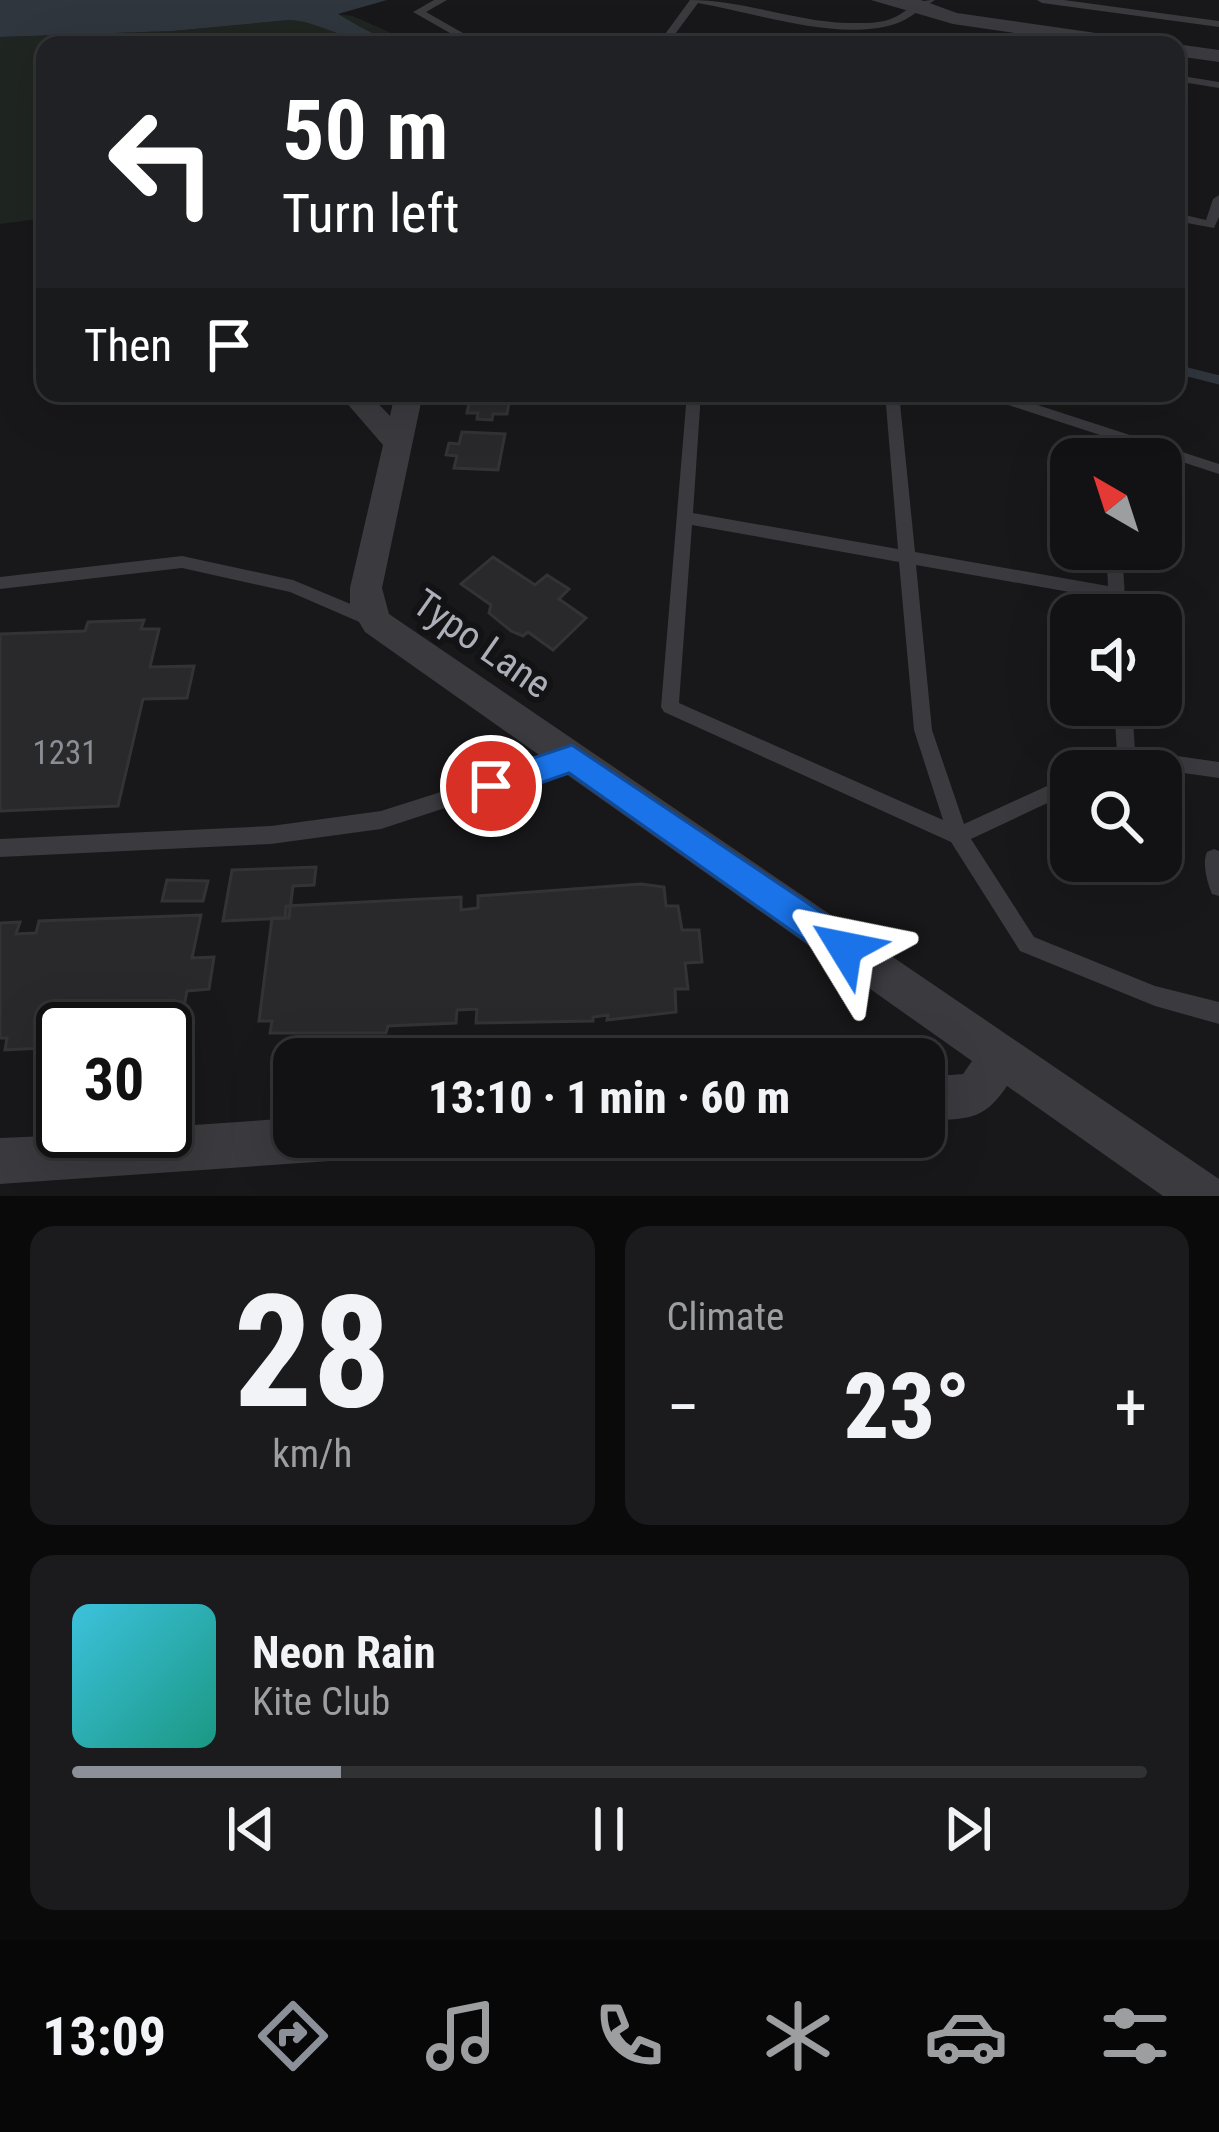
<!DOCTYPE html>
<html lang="en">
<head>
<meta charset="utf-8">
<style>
	body { margin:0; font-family:"Roboto Condensed",sans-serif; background:#1b1b1d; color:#f1f3f6; height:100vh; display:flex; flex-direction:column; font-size:45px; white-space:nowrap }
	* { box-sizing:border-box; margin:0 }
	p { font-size:39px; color:#9c9ea0 }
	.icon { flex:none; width:66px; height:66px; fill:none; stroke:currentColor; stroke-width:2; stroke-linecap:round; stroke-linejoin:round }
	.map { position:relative; height:1196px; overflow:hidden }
	.panel { display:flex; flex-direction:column; gap:30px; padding:30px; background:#0a0a0b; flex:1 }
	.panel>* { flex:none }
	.banner { position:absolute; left:36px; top:36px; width:1149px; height:366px; border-radius:24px; box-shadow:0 12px 48px #0002,0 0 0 3px #313234; background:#202124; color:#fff; overflow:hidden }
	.needle { width:78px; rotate:321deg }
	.controls { position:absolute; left:1050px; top:438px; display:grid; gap:24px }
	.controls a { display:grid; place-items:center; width:132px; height:132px; border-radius:24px; background:#121214; box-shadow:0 12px 48px #0002,0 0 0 3px #313234; font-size:60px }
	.speed { position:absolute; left:36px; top:1002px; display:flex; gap:24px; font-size:60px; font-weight:700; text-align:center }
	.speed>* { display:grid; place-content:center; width:156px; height:156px; border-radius:50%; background:#121214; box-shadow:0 12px 48px #0002,0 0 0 3px #313234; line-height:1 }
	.speed .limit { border:6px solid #111; border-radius:18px; background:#fff; color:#111 }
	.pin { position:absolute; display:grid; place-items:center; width:102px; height:102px; color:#fff; margin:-51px; border:6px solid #fff; border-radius:50%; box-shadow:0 3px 12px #0007 }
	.me { position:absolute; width:132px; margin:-66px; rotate:305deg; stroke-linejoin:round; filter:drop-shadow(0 0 9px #0008) }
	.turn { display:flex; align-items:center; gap:42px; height:252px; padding:0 48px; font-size:54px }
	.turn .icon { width:156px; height:156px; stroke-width:2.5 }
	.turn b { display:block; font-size:84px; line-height:102px }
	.then { display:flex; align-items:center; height:114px; padding:0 48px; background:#0003; gap:24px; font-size:45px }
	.big { font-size:90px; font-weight:800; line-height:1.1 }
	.panel .tile { flex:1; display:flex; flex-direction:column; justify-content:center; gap:18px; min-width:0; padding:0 42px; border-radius:24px; background:#1b1b1d }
	.panel .dial { align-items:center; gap:0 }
	.dial b { font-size:156px; line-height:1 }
	.song { display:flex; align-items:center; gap:36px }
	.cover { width:144px; height:144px; border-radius:18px; background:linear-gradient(135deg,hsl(190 70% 55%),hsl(170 70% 35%)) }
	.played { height:12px; border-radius:6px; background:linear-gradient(90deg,#8c9099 25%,#313234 25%) }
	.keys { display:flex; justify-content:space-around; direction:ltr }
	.heat { display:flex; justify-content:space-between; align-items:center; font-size:66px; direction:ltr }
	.panel .tiles { flex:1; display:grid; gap:30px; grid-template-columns:1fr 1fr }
	.tile:last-child { grid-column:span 2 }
	.trip { position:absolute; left:273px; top:1038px; width:672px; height:120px; border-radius:24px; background:#121214; box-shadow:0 12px 48px #0002,0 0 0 3px #313234; font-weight:800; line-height:120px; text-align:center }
	.menu { display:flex; height:192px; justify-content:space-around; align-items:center; background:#070708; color:#9c9ea0 }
	.menu .icon { width:84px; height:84px }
	.menu .current { color:#8c9099 }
	.menu b { font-size:54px; color:#f1f3f6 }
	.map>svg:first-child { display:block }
	.green { fill:#1f2520 }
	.water { fill:#30363d }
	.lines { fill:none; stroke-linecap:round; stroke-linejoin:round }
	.stream-far1 { stroke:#30363d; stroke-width:8 }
	.stream { stroke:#30363d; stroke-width:9 }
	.building { fill:#29282b; stroke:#333336; stroke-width:3 }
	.service { fill:#3a3a3f; fill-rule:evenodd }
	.minor { fill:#3a3a3f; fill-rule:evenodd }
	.route { fill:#1a73e8; stroke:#114b97; stroke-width:3 }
	.labels { text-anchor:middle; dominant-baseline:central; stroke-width:12; stroke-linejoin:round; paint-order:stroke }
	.number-label { font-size:33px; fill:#8b8d95 }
	.street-label { font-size:39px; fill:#acafb8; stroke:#131315 }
</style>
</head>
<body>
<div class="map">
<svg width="1219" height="1196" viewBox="0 0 1219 1196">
	<rect width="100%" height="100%" fill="#18181a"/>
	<path class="green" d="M336,14L353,16L418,45H45V218L0,224V37L173,31L289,20H304L357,39L370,33Z"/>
	<path class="water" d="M0,0H387L338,14L372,34C344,44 318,20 289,20L173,31L0,37Z"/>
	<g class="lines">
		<path class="stream-far1" d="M359,31L389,45"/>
		<path class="stream" d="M1176,369L1219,380"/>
	</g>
	<path class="building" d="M471,393H511L507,414H493L492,420L477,419L478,413H467Z
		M462,432L505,434L498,470L454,468L457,456L446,455L449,443L459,444Z
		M493,557L535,585L547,575L569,589L559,599L586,618L553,650L528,632L523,636L511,631L489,613L491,605L461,584Z
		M144,620L141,629H159L150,667L194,666L187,698L143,699L118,806L0,811V634L85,631L88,622Z
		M316,867L314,885L293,886L289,918L223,921L232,870Z
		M167,880L208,881L203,901H162Z
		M641,884L664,887L666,906H678L682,930H699L702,962L685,963L688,989H675L676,1012L607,1020L608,1015L593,1017V1021L476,1023L477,1009L457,1010L456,1023L388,1026L386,1033H270L272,1021H259L272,918H285L286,906L461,897V910L478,908V896Z
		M201,915L192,958L214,957L209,989L187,991L177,1041L165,1042V1029H63V1047L5,1050L7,1038H0V923L20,922L16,934L36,933L39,921Z"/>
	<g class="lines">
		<path class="service" d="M434,0H447L426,12L484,45H471L413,12Z
			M690,0C743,0 794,21 847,23C862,23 880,24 893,18C911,10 913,0 935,0C922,7 909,20 895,24C836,42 757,13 698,3L667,45H657Z
			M1037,0H1064L1219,21V27L1042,3Z
			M1176,75L1219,82V88L1176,81Z
			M1219,195V217L1214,228L1176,221V213L1206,220L1213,199Z
			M687,393H701L693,513L898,549L885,393H899L915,552L1108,586L1106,549H1122L1126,615H1110L1109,599L916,565L932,730L964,824L1071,775V792L971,839L1034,937L1155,986L1219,1002V1024L1155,1006L1020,951L951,842L664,712L661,707ZM692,525L899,562L914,730L943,820L679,703Z
			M979,393H1001L1219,464V474L1115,440L1116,459H1102L1100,435L981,396Z
			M182,556L293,580L377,615L379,620L377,625L371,627L290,592L182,568L0,589V577Z
			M1114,705H1132L1135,750L1219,762V778L1127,765L1115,771H1088L1090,765L1117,753Z
			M570,751L576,753L579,759L576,765L381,829L271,844L0,857V839L271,826L381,811Z
			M1214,849L1219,851V896L1212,894C1207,882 1202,863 1207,852Z"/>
		<path class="minor" d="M871,0H921L957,13L1138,39L1148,45H1096L953,24Z
			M1176,44L1219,50V62L1176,56V45H1171Z
			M338,393H368L390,416L395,393H423L382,588L389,614L1219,1179V1196H1163L1007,1086C982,1123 966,1118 924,1121V1077L963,1074L972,1061L365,632L350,607V588L383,445Z
			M294,1118V1137H367L360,1153L344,1160L0,1184V1138L165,1131V1127Z"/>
	</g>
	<path class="route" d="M572,745L857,936L862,948L857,960L845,964L833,960L569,773L491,800L480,796L475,786L480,776Z"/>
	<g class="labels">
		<g class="number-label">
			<text x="65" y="752">1231</text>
		</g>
		<g class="street-label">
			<text transform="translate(482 644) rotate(35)">Typo Lane</text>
		</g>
	</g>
</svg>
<div class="controls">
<a><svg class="needle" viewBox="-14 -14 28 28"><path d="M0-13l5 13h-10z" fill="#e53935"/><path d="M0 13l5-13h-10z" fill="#9c9ea0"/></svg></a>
<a><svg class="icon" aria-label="sound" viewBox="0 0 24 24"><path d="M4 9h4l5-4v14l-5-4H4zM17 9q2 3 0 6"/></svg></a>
<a><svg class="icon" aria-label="search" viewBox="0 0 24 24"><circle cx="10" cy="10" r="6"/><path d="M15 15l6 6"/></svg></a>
</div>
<div class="speed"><div class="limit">30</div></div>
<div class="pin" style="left:491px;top:786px;background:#d93025"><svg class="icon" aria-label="arrive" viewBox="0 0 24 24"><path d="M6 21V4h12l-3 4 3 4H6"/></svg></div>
<svg class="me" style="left:845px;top:948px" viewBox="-20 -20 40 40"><path d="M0-17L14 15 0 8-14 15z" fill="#1a73e8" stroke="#fff" stroke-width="4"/></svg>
<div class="trip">13:10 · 1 min · 60 m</div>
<div class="banner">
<div class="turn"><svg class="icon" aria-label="left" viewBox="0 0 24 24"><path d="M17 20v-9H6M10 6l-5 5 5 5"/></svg><div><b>50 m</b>Turn left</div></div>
<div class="then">Then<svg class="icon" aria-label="arrive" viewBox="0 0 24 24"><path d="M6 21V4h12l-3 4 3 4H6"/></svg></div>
</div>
</div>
<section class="panel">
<div class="tiles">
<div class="tile dial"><b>28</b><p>km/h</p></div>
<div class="tile"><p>Climate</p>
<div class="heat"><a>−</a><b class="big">23°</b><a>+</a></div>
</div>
<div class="tile">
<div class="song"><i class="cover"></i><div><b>Neon Rain</b><p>Kite Club</p></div></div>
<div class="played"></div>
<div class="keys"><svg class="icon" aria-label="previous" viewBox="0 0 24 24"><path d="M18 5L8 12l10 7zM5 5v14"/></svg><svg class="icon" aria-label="pause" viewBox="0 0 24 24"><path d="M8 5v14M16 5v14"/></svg><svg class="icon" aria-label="next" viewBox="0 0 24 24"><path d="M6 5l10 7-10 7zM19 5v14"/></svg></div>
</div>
</div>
</section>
<nav class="menu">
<b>13:09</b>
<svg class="icon current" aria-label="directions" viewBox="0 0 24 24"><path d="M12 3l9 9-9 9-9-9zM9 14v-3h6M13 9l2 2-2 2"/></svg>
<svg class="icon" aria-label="music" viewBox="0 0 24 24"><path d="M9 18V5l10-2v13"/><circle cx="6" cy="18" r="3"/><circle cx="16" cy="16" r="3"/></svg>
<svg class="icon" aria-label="phone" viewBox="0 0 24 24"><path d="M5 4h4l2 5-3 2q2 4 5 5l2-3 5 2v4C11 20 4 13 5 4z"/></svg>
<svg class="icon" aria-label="climate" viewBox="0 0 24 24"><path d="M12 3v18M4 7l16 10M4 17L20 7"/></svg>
<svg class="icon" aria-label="car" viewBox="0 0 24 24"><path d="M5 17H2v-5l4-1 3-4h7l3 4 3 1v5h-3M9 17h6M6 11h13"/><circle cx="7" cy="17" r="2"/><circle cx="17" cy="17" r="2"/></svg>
<svg class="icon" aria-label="filters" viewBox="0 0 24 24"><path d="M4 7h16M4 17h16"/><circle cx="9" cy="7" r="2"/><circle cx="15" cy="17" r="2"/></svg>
</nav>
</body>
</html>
